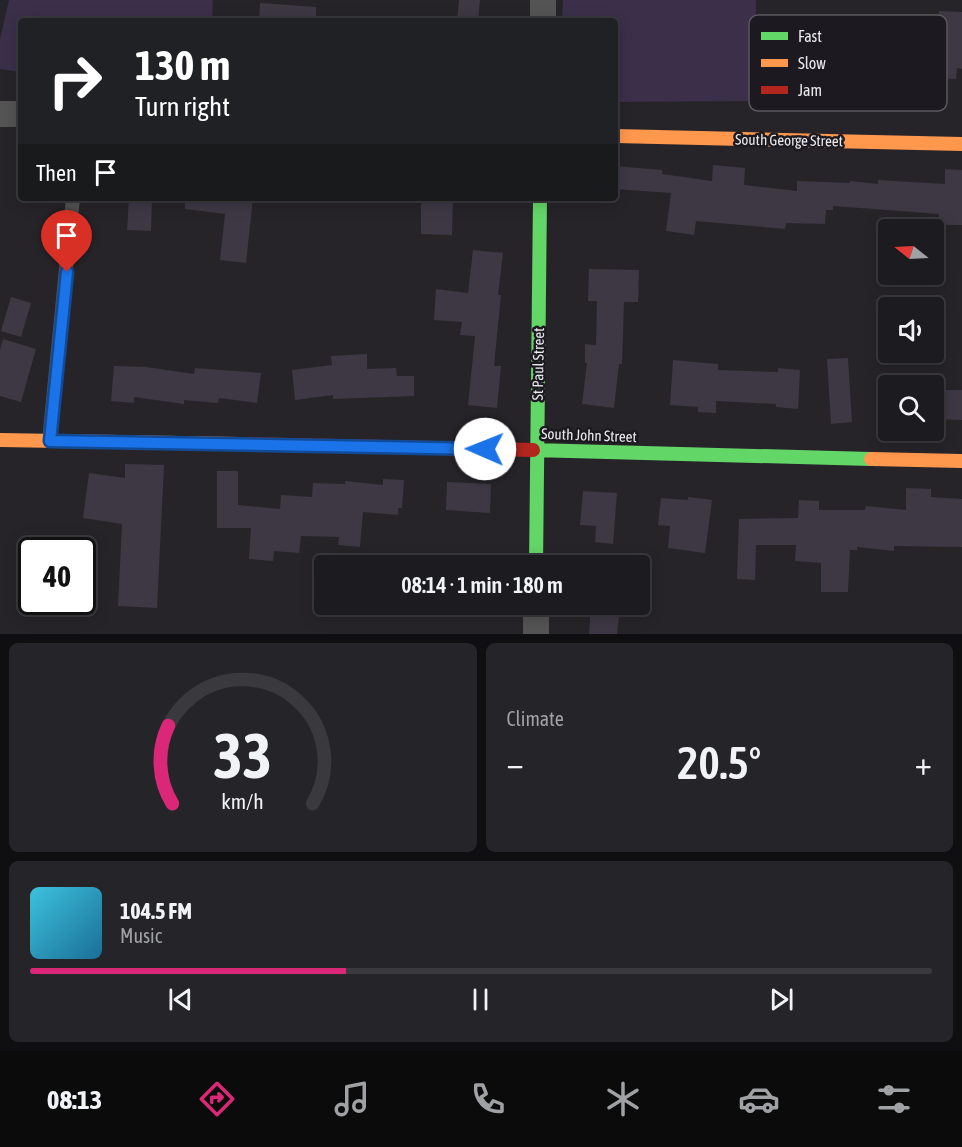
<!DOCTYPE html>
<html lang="en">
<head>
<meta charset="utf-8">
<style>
	body { margin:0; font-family:"Asap Condensed",sans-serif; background:#252428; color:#f1f3f6; height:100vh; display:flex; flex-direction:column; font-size:22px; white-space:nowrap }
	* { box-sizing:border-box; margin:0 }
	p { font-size:20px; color:#a0a1a4 }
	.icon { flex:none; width:33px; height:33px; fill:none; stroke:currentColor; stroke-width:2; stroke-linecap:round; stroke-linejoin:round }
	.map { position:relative; height:634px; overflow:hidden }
	.sheet { display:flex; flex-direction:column; gap:9px; padding:9px; background:#0f0f11; flex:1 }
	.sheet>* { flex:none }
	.top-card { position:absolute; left:18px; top:18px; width:600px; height:183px; border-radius:6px; box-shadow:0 3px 15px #0003,0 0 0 2px #3a393d; background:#202124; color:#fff; overflow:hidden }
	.needle { width:39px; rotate:288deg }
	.fabs { position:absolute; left:878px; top:219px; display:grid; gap:12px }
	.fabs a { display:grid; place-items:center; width:66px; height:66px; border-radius:6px; background:#1c1b1f; box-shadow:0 3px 15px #0003,0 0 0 2px #3a393d; font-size:30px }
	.speed { position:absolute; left:18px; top:537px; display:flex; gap:12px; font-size:30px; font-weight:700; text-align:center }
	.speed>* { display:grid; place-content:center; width:78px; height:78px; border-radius:50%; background:#1c1b1f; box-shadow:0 3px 15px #0003,0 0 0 2px #3a393d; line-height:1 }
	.speed .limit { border:3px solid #111; border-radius:9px; background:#fff; color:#111 }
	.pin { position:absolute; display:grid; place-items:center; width:51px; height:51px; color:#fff; margin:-62px -26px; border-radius:50% 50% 50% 0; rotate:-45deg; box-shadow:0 0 6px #0007 }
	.pin .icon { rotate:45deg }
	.me { position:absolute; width:66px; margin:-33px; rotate:271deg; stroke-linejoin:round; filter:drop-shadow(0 0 4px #0008) }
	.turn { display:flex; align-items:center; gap:21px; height:126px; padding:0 18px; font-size:27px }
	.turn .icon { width:78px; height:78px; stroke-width:2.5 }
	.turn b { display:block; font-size:42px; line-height:51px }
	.then { display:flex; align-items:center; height:57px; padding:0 18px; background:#0003; gap:12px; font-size:22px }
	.big { font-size:45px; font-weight:600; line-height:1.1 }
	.sheet .widget { flex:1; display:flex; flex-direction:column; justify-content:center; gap:9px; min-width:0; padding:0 21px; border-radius:9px; background:#252428 }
	.sheet .dial { align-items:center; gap:0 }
	.dial svg { height:156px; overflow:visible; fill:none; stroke:#3a393d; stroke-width:7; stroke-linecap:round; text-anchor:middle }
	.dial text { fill:#f1f3f6; stroke:none }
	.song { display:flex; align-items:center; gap:18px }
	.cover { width:72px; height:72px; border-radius:9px; background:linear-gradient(135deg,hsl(190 70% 55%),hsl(200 70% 35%)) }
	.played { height:6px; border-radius:3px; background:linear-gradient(90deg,#db2777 35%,#3a393d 35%) }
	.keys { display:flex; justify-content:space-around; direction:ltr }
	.heat { display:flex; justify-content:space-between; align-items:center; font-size:33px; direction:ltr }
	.sheet .tiles { flex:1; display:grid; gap:9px; grid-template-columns:1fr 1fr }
	.widget:last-child { grid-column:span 2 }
	.trip { position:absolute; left:314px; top:555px; width:336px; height:60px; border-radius:6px; background:#1c1b1f; box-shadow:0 3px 15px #0003,0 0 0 2px #3a393d; font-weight:600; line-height:60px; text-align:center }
	.tab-bar { display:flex; height:96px; justify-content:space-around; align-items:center; background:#0b0b0c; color:#a0a1a4 }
	.tab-bar .icon { width:42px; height:42px }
	.tab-bar .on { color:#db2777 }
	.tab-bar b { font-size:27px; color:#f1f3f6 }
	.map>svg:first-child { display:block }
	.green { fill:#3b2f4a }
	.building { fill:#3d3844 }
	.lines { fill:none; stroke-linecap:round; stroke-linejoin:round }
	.lane { stroke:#545455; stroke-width:14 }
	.street { stroke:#545455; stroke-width:26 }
	.fast { stroke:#63d668; stroke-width:14 }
	.slow { stroke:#ff974d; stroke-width:14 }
	.jam { stroke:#b3261e; stroke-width:14 }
	.route-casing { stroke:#114b97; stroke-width:15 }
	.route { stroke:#1a73e8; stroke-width:10 }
	.labels { text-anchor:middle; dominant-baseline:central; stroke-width:5; stroke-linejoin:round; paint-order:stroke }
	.street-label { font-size:15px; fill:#e9e8ec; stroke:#1c1a20 }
	.key { fill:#1c1a20; stroke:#5a585d; stroke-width:1.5 }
	.key-label { font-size:16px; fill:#e9e8ec }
</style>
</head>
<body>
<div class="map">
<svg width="962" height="634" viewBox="0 0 962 634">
	<rect width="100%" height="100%" fill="#262429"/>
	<path class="green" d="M9,0H213L212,21H21V72L0,69V39Z
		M563,0H756L755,101L615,102V21H562Z"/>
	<path class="building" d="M459,0H480L478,21H457Z
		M260,3L316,7V21H259Z
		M939,11L962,12V69L957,68L956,79L936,78Z
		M713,165L745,168L744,185L797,191V181L850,183V181L878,184V180L945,184V169L962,170V225H939V214L833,206V210H826L825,224L786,223L785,229L696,221L694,235L666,231L671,193L615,189V166L662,170V174L712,181Z
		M129,198H152L151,231L127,230Z
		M185,198H253L246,263L220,260L225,214L185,209Z
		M421,198H453L452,235L421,234Z
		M473,250L503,253L498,295H501L494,366H501L497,408L468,405L475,336L460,335L462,322L434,320L436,289L468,293Z
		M589,269L639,270L638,302H624L622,364H619L614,408L582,404L587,363H585V344L596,345L597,301H588Z
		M11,297L31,303L21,337L1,331Z
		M3,339L36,349L21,402L0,396V350Z
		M367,354V369L396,368L397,376H414V396L333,399V395L295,400L292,370L332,365L331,356Z
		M848,358L852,422L831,424L827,359Z
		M673,360L718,364V370L778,372V368L800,370L798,409L776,407V404L716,401V413L698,412V407L670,405Z
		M114,366L146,367L194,374L195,368L261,373L257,403L219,398L218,403L184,400V404L134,397V403L111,401Z
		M933,390H962V420L933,419Z
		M125,464L164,465L157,608L118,606L122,524L83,518L89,473L125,478Z
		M217,471H238V505L280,509L281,495L312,497L313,483L345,484V481L383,485V479L404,480L402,508H398V515L363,512L360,547L338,545L339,537L301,536L299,553L274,551L273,561L249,559L251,528H217Z
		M447,482L491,484L490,513L446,510Z
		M906,488L931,489V497L962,499V547L894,546V551L857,547V550H850L848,592H821V563L795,561L796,545H756L755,580L737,579L739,519L798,518L799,500L819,501V510H865L866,506L906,510Z
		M583,491L617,493L613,544L595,542L596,526L580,525Z
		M688,497L712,500L705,553L668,548L670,526L658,525L661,498L688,500Z
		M591,604H620L617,634H589Z"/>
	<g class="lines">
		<path class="lane" d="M49,441L73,198"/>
		<path class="street" d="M543,21V0
			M0,114H21
			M536,634V604"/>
		<path class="fast" d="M533,450L871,459
			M536,566L540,198"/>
		<path class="slow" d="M615,136L962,144
			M0,440L239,444
			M871,459L962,461"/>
		<path class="jam" d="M239,444L533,450"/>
	</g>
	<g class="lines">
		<g class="route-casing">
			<path id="route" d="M67,272L50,441L485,449"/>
		</g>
		<use href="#route" class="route"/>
	</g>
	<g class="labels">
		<g class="street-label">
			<text transform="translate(789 140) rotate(1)">South George Street</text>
			<text transform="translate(538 364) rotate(-89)">St Paul Street</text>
			<text transform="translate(589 435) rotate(2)">South John Street</text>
		</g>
	</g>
	<rect x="749" y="15" width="198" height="96" rx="9" class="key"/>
	<rect x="761" y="32" width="27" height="8" fill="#63d668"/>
	<rect x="761" y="59" width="27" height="8" fill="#ff974d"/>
	<rect x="761" y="86" width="27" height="8" fill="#b3261e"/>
	<g class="key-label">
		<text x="798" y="42">Fast</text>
		<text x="798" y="69">Slow</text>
		<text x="798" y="96">Jam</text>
	</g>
</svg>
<div class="fabs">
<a><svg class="needle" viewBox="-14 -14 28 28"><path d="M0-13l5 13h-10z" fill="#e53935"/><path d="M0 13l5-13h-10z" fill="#a0a1a4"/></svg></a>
<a><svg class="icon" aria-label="sound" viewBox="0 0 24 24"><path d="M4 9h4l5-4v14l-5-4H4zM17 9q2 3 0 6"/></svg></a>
<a><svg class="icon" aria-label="search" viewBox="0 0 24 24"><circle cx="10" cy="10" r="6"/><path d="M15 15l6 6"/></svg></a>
</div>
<div class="speed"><div class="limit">40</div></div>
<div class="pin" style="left:67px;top:272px;background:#d93025"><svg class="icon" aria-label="arrive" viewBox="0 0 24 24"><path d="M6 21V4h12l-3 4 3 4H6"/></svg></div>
<svg class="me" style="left:485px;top:449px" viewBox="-20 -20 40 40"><circle r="19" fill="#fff"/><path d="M0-13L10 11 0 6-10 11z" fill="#1a73e8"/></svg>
<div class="trip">08:14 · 1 min · 180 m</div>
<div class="top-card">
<div class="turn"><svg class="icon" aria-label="right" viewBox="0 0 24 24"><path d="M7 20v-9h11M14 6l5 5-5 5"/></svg><div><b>130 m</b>Turn right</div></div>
<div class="then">Then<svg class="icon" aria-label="arrive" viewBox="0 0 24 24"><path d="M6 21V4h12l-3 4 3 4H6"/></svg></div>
</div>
</div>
<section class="sheet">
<div class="tiles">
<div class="widget dial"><svg viewBox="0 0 100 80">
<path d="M14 69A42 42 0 1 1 86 69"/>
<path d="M14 69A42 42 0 0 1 12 29" stroke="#db2777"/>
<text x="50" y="56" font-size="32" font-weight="700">33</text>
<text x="50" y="72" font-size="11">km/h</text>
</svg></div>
<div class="widget"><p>Climate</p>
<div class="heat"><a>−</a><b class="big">20.5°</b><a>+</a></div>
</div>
<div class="widget">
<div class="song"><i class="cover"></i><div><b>104.5 FM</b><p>Music</p></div></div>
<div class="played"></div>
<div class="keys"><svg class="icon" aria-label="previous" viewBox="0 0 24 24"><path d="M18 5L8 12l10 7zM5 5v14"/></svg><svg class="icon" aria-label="pause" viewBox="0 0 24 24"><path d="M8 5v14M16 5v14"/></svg><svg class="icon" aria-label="next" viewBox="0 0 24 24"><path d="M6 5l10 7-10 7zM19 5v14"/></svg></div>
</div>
</div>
</section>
<nav class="tab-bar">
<b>08:13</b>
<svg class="icon on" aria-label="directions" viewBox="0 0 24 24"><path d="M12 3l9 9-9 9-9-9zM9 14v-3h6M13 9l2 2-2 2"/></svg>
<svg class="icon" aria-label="music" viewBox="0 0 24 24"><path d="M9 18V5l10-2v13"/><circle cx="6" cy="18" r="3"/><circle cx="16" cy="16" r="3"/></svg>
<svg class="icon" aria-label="phone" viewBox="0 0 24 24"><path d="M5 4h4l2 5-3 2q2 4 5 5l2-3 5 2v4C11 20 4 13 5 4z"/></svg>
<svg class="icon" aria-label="climate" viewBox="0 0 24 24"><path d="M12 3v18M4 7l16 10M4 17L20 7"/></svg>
<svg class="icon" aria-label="car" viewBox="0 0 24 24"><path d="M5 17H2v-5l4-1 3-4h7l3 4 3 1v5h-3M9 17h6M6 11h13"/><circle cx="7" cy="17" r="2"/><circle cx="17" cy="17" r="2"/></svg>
<svg class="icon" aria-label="filters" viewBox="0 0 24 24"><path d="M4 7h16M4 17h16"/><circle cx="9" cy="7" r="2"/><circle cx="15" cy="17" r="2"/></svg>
</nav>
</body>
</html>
